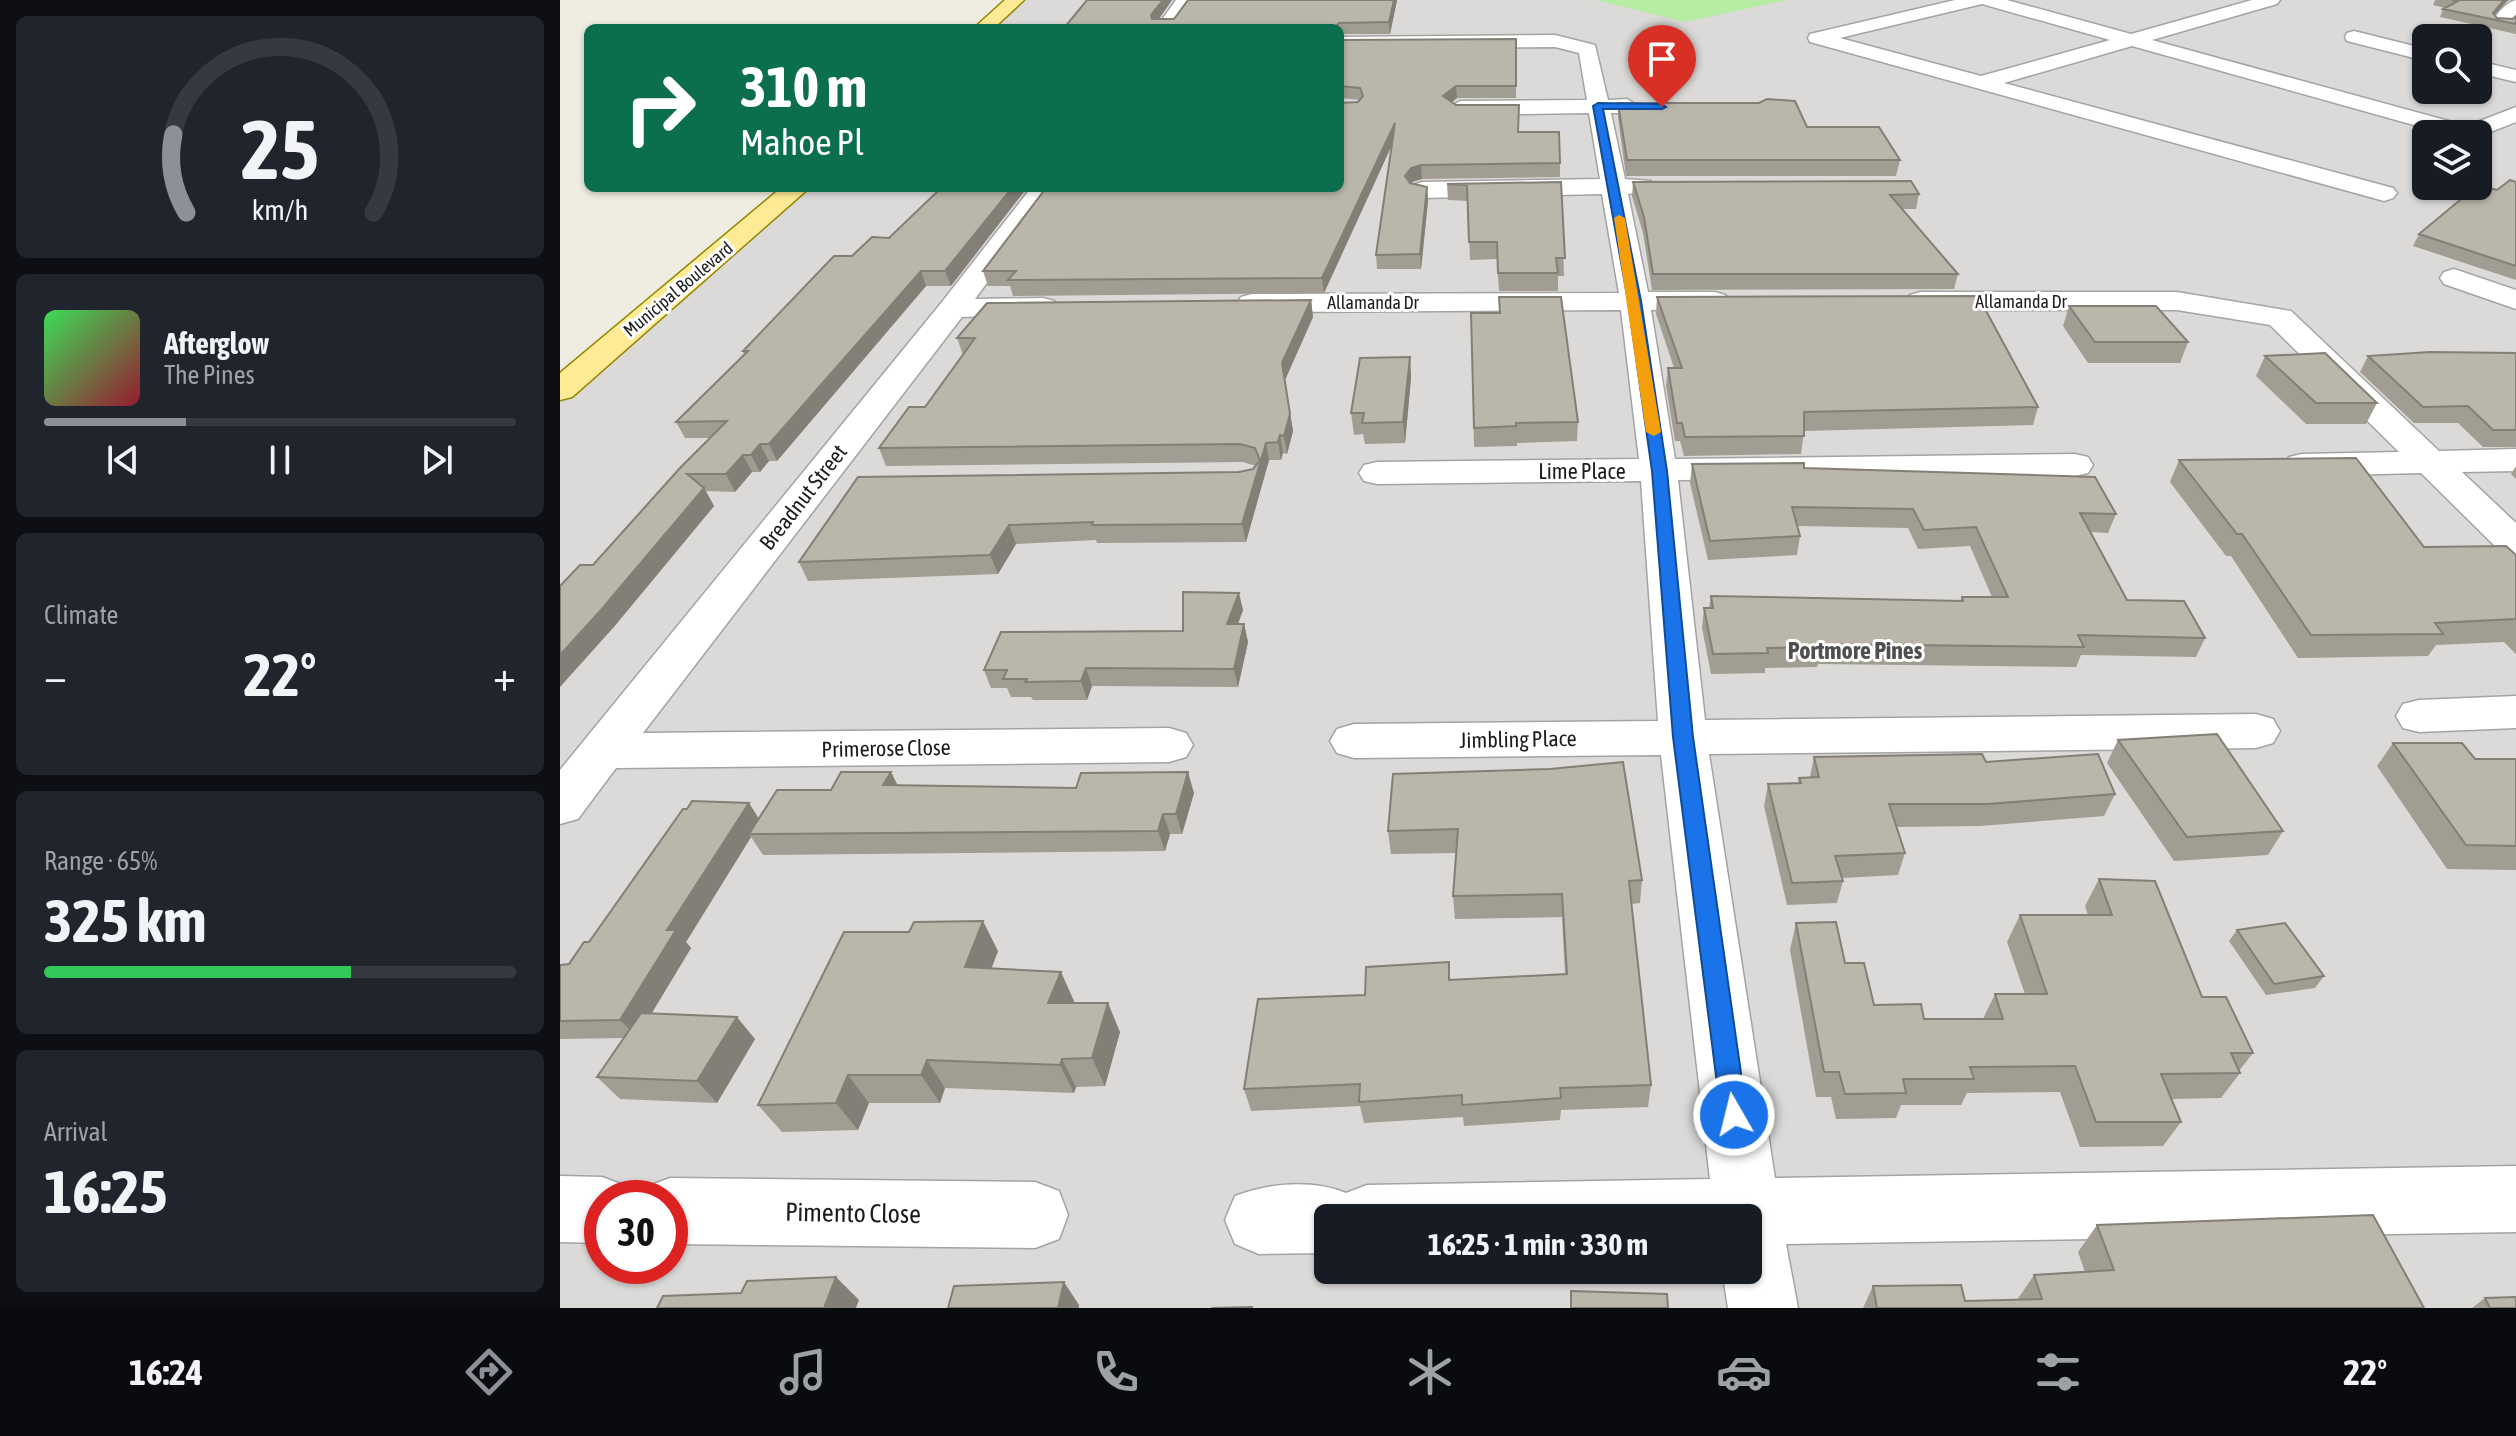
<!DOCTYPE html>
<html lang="en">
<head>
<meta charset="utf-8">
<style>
	body { margin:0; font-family:"Asap Condensed",sans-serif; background:#20242c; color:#f1f3f6; height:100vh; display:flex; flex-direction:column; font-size:30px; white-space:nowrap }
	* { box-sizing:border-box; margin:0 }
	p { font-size:26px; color:#9ea1a6 }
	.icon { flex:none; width:44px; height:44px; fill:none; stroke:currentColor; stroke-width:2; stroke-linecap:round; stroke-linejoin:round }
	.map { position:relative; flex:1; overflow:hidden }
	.side { display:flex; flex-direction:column; gap:16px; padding:16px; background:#0d0f14; width:560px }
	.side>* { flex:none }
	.banner { position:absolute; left:24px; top:24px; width:760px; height:168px; border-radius:12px; box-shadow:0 2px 6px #0004; background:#0b6e4f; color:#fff; overflow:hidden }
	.controls { position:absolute; left:1852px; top:24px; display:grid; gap:16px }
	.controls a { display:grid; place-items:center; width:80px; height:80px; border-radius:12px; background:#171b24; box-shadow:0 2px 6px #0004; font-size:40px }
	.speed { position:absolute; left:24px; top:1180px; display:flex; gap:16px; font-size:40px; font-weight:700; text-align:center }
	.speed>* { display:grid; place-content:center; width:104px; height:104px; border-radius:50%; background:#171b24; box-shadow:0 2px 6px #0004; line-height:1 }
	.speed .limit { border:12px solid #d22; background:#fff; color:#111 }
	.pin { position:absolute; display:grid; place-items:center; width:68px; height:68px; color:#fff; margin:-82px -34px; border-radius:50% 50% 50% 0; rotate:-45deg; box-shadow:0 0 8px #0007 }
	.pin .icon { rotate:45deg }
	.me { position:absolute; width:88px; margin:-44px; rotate:352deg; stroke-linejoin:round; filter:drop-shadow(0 0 6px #0008) }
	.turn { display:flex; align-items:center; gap:28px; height:168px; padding:0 24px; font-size:36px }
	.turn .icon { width:104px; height:104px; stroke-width:2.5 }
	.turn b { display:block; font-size:56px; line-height:68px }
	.big { font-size:60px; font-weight:700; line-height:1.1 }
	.side .card { flex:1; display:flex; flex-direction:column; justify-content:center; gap:12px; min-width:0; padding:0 28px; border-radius:12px; background:#20242c }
	.side .dial { align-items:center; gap:0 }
	.dial svg { height:208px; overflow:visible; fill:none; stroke:#363941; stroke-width:7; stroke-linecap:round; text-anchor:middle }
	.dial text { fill:#f1f3f6; stroke:none }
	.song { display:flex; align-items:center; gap:24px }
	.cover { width:96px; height:96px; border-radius:12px; background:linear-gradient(135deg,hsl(130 70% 55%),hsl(350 70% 35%)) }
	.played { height:8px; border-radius:4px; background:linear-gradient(90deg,#8c9099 30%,#363941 30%) }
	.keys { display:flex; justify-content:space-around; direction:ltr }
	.heat { display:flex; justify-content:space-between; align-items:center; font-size:44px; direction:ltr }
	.charge { height:12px; border-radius:6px; background:linear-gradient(90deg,#34c759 65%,#363941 0) }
	.trip { position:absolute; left:754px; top:1204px; width:448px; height:80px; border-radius:12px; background:#171b24; box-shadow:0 2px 6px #0004; font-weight:700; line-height:80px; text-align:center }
	.menu { display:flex; height:128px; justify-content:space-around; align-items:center; background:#090b0e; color:#9ea1a6 }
	.menu .icon { width:56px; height:56px }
	.menu .on { color:#8c9099 }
	.menu b { font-size:36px; color:#f1f3f6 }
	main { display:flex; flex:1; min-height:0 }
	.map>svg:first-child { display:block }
	.residential { fill:#dbdad9; fill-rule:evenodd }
	.grass { fill:#b6eca3 }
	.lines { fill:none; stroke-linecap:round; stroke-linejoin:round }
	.street-casing { stroke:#a3a3a3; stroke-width:3 }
	.primary-casing { stroke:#958700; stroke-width:3 }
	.street { fill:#fff; fill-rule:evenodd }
	.primary { fill:#ffeb96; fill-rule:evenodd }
	.wall { fill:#a19d92 }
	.shaded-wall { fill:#837f77 }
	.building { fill:#bbb6aa; stroke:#837f77; stroke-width:2 }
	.route { fill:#1a73e8; stroke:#114b97; stroke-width:2 }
	.slow { fill:#f59e0b }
	.labels { text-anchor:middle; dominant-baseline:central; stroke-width:6; stroke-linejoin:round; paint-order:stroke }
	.far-street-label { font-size:18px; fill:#1c1c1c; stroke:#fff }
	.street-label { font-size:22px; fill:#1c1c1c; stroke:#fff }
	.neighbourhood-label { font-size:24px; font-weight:bold; fill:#4f4f4f; stroke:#fff }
	.near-street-label { font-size:26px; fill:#1c1c1c; stroke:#fff }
</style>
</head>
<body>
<main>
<section class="side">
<div class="card dial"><svg viewBox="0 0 100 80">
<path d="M14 69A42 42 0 1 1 86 69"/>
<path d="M14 69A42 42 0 0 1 9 39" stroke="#8c9099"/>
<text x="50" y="56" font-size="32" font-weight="700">25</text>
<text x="50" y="72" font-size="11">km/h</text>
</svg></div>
<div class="card">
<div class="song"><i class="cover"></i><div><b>Afterglow</b><p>The Pines</p></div></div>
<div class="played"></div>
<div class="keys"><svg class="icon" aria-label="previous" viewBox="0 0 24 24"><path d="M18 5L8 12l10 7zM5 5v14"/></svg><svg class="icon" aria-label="pause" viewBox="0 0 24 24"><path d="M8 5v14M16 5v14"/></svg><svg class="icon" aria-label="next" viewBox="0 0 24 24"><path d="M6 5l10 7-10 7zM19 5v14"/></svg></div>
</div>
<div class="card"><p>Climate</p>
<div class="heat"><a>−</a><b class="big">22°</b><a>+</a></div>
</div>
<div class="card"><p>Range · 65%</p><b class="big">325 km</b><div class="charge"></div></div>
<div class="card"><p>Arrival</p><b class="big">16:25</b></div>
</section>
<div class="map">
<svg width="1956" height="1308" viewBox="0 0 1956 1308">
	<rect width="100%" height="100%" fill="#efede1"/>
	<path class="residential" d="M455,0H1956V1308H0V390L236,188H780V28H423ZM1866,38H1918V90H1866ZM1866,134H1918V186H1866ZM42,1198H110V1266H42ZM768,1218H1188V1270H768Z"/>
	<path class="grass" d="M1035,0H1227L1125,22Z"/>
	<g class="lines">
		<g class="street-casing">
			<path id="street" d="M616,0H634L614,28H596Z
				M1395,0H1447L1571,34L1692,0H1720L1717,4L1592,40L1907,126L1956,107V122L1918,137V134H1886L1572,46L1444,83L1833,188L1837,193L1833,198L1824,201L1250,42L1248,38L1250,34ZM1422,4L1550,40L1421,76L1280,38Z
				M1956,0V16L1947,25H1935L1932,21C1938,13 1946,2 1956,0Z
				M1794,31L1866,49V61L1787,41L1785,37L1787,33Z
				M995,35L1035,45L1048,100L1067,99L1078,106L1067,113H1051L1065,179L1091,181L1094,186L1091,191L1068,194L1088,292H1155L1165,295L1170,301L1165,307L1091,310L1115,459L1515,454L1528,457L1533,465L1528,473L1515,476L1118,480L1145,720L1696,714L1713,719L1720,731L1713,743L1696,748L1149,754L1215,1178L1956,1166V1232L1226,1244L1238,1308H1168L1162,1270H1188V1218H768V1253L699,1254L675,1244L665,1220L675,1196C708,1183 753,1179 786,1193L807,1185L1150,1179L1101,755L794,758L777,753L770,741L777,729L794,724L1098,721L1081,481L817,484L804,481L799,473L804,465L817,462L1079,459L1061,310L692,312L681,309L677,303L681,297L692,294L1059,293L1042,194L862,198L853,195L849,190L853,185L862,182L1040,179L1029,113L900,115L889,108L900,101L1027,100L1019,53L995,47L780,49V37Z
				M1918,61L1956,70V82L1918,73Z
				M471,188H497L415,299L483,298L494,301L498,307L494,313L402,317L83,733L609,728L626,733L633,745L626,757L609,762L56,768L18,819L0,824V770L382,302Z
				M1894,269L1956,290V309L1884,284L1880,278L1884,272Z
				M1360,292H1617L1731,311L1879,451L1956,449V471L1902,472L1956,523V557L1942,553L1861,473L1742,476L1729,473L1724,465L1729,457L1742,454L1839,452L1710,325L1617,310H1360L1350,307L1345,301L1350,295Z
				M1956,696V728L1859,732L1843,728L1836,716L1843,704L1859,700Z
				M0,1176L42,1177L66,1186L70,1198H42V1243L0,1242Z
				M110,1178L475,1182L499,1191L508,1215L499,1239L475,1248L110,1244V1198H82L86,1187Z"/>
		</g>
		<g class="primary-casing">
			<path id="primary" d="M445,0H464L434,28H414Z
				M221,188H249L12,397L0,400V373Z"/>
		</g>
		<use href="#street" class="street"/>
		<use href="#primary" class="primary"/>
	</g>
	<path class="wall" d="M527,0H612L599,19L837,0L830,34H780V28H504Z
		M1875,0H1949L1947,1L1935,15L1937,18L1953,19L1956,16V34L1880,17L1883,9L1885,8L1873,5Z
		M956,39V98H897L892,102L958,132L1000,163V177L862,179L852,182L851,183L867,187L868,201L861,269H817L816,255L832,145L764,293L453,296L450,286H428L423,271L780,188L798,102L800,100L780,98V40Z
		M1058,103L1247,127L1340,160L1336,176H1066L1058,118Z
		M1001,182L1004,276H998V291H939L937,259L910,260L908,201L888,200L887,184Z
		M1073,182L1359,194L1356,209H1342L1398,274L1394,289L1092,290L1083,233L1072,196Z
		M1956,182V280L1853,246L1859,234L1937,190Z
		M381,188L391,286H366L217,461H209L200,472H192L175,492L146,491L154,506L53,628L33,565L150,438H125L116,422L184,355L183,351L292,256L329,238Z
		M1097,297L1478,407L1473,425L1244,431L1241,454L1124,456L1120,441H1115L1106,386L1108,368H1114L1096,314Z
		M751,300L753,317L725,380L733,431L727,454L723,453L721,460H709L686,542L537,543L536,540L456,544L438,574L248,581L239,562L679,472L693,469L696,466L683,462L326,466L319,448L365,407L403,355L397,338Z
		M1509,306L1628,342L1620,363H1528L1503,326Z
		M911,313L1018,422L1017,441L957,443V446L914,447Z
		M1956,353V447H1923L1898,423H1854L1800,372L1808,356Z
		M1705,356L1817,403L1806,424H1746L1696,376Z
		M850,357L851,378L845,443L805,444L803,434L794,435L791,413Z
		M1619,460L1864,547L1956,555V654L1944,642L1876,645L1868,656L1738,658L1671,556H1666L1610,482Z
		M1132,464L1244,468L1556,514L1548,533L1530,532L1567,600L1645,638L1636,657L1521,655L1516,667L1258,664L1257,667L1205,668V673L1151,674L1142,628L1144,608H1149L1151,596L1400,601L1402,597H1432L1410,546L1358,549L1348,528L1237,526L1240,536L1237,555L1148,560L1130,483Z
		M1956,466V479L1951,474Z
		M683,610L678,624H684L688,642L678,687L532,686L527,700H473L471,697H451L447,688H431L424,670L623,631Z
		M1558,740L1723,831L1708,855L1614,861L1547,763Z
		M1833,743L1915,759H1956V870L1887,869L1817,766Z
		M1254,757L1426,762L1555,794L1544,816L1420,826L1336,827L1345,853L1338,875L1282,878L1283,881L1277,903L1227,905L1204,806L1208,784L1238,783L1239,778L1250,777Z
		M833,774L1082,880L1080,903L1071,904L1091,1085L1088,1107L1001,1110L1000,1120L904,1126L903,1117L804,1123L800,1106L691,1111L684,1089L805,995L1005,974L1002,917L895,919L893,896L896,853L831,854L828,831Z
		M338,785L634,793L622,834H610L605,851L203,855L191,837L126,942L131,948L92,1013L195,1039L157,1103L60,1099L37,1077L64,1038L0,1039V965L9,964L29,942L199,819L271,790Z
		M1539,879L1693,1053L1679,1071L1680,1073L1661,1098L1611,1099L1621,1122L1603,1146L1520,1147L1500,1092L1407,1093L1401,1105H1341L1336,1118L1276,1119L1271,1097H1256L1230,950L1236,923L1285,963L1314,1005L1364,1019H1423L1435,994H1465L1447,942L1460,915H1528L1525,906Z
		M1677,930L1764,976L1755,988L1706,995L1669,941Z
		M438,951L431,969L514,1001V1003L560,1032L545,1086L516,1087L514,1093L385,1088L380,1103H309L298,1130L222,1132L198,1105Z
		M1537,1225L1864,1308H1303L1313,1286L1405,1301L1457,1300L1474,1275L1525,1272L1518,1252Z
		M1925,1298L1956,1308H1912Z"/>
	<path class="shaded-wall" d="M603,0H612L594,26L591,15Z
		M834,0H837L830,34L829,22Z
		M1944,0H1949L1947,1L1929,21L1933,13Z
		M896,86L897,98L883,109V96Z
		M835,123L836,136L764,293L762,278Z
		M861,165L862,179L852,182L846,190L845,176L851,168Z
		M867,187L868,201L861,269L860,254Z
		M452,188H467L391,286L385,271Z
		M361,271L366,286L217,461L209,444Z
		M751,300L753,317L725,380L722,363Z
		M850,357L851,378L845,443L843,422Z
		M730,414L733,431L727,454L724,436Z
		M720,435L723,453L721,460L718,442Z
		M706,443L709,460L686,542L682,524Z
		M200,444L209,461L200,472L191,455Z
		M183,455L192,472L175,492L166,474Z
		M144,488L154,506L53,628L0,687V655Z
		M449,525L456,544L438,574L430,555Z
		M679,593L683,610L671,642L667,624Z
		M684,624L688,642L678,687L674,669Z
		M526,668L532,686L527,700L521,681Z
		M331,772L341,792L323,785Z
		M628,772L634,793L622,834L616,814Z
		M189,803L201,822L189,834L191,837L126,942L131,948L77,1037L60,1020L107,930Z
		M603,814L610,834L605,851L598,831Z
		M423,921L438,951L421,996L405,967Z
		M501,972L514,1001L502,1032L488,1003Z
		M548,1003L560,1032L545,1086L532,1058Z
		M177,1017L195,1039L157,1103L137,1081Z
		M502,1059L516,1087L514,1093L500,1065Z
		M367,1060L385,1088L380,1103L361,1075Z
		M288,1075L309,1103L298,1130L276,1103Z
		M276,1277L299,1300L296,1308H264Z
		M504,1282L519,1305V1308H498Z"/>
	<path class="building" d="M527,0H603L591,15L592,19H614L628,0H834L829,22L779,23L776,26V28H504Z
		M1892,0H1944L1933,13L1937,18L1953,19L1956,16V24L1883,9L1898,1Z
		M956,39V86H896L883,96L896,105H959L958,132H999L1000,163L861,165L851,168L845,176L850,183L867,187L860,254L816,255L835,123L762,278L448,280L456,271H423L486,188H780V103L798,102L803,96L800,88L780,86V40Z
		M1207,99L1235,101L1247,127H1319L1340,160H1067L1058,103H1199Z
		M1950,180L1956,182V266L1859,234L1918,185L1937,190Z
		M1351,181L1359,194L1330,195L1398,274H1093L1084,217L1073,182Z
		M1001,182L1005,258H996L998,273H938L937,242H909L907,185L887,184Z
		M381,188H452L385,271H361L209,444H200L191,455H183L166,474H127L144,488L41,610L0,655V586L20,565H33L120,468L167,421L116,422L188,351H183L274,256H292L312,237L329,238Z
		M1418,296L1478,407L1244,412V436L1125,437L1122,423H1117L1108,368H1122L1097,297Z
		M939,297H1001L1018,422L956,423V426L914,428L911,313H940Z
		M751,300L722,363L730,414L724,436L720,435L718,442L706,443L682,524L532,525L533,522L449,525L430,555L239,562L298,477L679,472L693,469L700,460L695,448L680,444L319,448L349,407H365L415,338H397L427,303Z
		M1509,306H1596L1628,342H1535Z
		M1870,352L1956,353V430H1933L1908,406L1863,407L1808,356Z
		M1765,353L1817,403H1756L1705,356Z
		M850,357L843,422L802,423L804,413H791L800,358Z
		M1796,458L1864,547L1946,546L1956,555V619L1875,623L1883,634L1751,635L1682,534H1677L1619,460Z
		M1244,463V468L1535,477L1556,514L1520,513L1567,600L1624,601L1645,638L1518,635L1524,647L1261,644L1262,647L1207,648L1208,653L1153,654L1144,608H1153L1151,596L1403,601L1402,597H1448L1416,527L1364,530L1353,509L1232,507L1240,536L1150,541L1132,464Z
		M623,592L679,593L667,624H684L674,669L526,668L521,681L465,682L467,679H443L447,670H424L441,632L623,631Z
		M1657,734L1723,831L1627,837L1558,740Z
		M1833,743H1902L1915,759H1956V846L1906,845Z
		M1422,754L1426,762L1538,754L1555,794L1428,804H1329L1345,853L1275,856L1283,881L1232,883L1208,784L1241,783L1239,778L1259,777L1254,757Z
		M1063,762L1082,880L1069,881L1091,1085L1000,1088L1001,1098L902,1105V1095L799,1102L800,1084L684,1089L698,999L805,995L806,967L889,962V980L1007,974L1002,894L893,896L898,829L828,831L833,774L990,769Z
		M281,772H331L323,785L516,788L521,773L628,772L616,814H603L598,831L189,834L217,790H271Z
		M132,801L189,803L107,930H116L60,1020L0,1021V965L9,964L24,942H29L123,809H127Z
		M1539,879L1595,881L1642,997H1666L1693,1053H1671L1680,1073L1601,1074L1621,1122H1536L1515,1066L1410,1067L1414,1079H1343L1346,1093L1285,1094L1279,1072H1264L1236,923L1276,922L1285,963H1304L1314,1005L1361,1004L1364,1019H1443L1435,994H1487L1460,915H1552Z
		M423,921L405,967L501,972L488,1003H548L532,1058L502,1059L500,1065L367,1060L361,1075H288L276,1103L198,1105L284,932H349L354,922Z
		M1725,923L1764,976L1714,984L1677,930Z
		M81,1013L177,1017L137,1081L37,1077Z
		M1813,1215L1864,1308H1317L1313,1286L1401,1285L1405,1301L1482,1299L1474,1275L1554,1270L1537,1225Z
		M276,1277L264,1308H97L103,1296L181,1293L187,1281Z
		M504,1282L498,1308H388L394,1286Z
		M1011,1291L1107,1294L1108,1308H1011Z
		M1956,1297V1308H1930L1925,1298Z
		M692,1307V1308H651Z"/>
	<path class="route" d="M1038,103L1102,104L1106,107L1102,109H1043L1081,301L1107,471L1133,737L1187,1115L1183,1124L1174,1127L1164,1124L1161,1115L1113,737L1092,471L1068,301L1033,106Z"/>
	<path class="slow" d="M1059,215L1065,218L1101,432L1094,436L1086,432L1054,218Z"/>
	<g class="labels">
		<g class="far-street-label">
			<text transform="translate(118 289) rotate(-40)">Municipal Boulevard</text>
			<text x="1461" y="301">Allamanda Dr</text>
			<text x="813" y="302">Allamanda Dr</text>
		</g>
		<g class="street-label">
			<text x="1022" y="471">Lime Place</text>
			<text transform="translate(243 497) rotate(-52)">Breadnut Street</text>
			<text transform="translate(958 739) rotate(-1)">Jimbling Place</text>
			<text transform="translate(326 748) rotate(-1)">Primerose Close</text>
		</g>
		<g class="neighbourhood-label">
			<text x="1295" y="650">Portmore Pines</text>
		</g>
		<g class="near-street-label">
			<text transform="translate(293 1213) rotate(1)">Pimento Close</text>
		</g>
	</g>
</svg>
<div class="controls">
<a><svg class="icon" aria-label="search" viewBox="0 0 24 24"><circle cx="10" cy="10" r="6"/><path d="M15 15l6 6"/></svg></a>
<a><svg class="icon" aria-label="layers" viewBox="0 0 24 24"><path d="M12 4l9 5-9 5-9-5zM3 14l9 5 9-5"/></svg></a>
</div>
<div class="speed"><div class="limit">30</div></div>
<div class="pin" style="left:1102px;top:107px;background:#d93025"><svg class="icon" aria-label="arrive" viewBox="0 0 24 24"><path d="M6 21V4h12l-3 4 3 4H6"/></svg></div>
<svg class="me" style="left:1174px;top:1115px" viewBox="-20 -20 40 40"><circle r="17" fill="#1a73e8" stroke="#fff" stroke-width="3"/><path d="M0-11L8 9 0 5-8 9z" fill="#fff"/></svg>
<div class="trip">16:25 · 1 min · 330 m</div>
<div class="banner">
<div class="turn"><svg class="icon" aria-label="right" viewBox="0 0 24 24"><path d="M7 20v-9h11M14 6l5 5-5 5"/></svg><div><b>310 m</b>Mahoe Pl</div></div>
</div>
</div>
</main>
<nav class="menu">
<b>16:24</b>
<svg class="icon on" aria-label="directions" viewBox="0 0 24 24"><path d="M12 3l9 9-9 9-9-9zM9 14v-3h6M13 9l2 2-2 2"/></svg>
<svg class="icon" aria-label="music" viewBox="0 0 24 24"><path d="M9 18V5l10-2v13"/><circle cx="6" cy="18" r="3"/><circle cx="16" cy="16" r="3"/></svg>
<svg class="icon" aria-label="phone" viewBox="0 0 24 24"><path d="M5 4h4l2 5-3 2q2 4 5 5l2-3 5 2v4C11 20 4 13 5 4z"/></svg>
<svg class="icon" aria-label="climate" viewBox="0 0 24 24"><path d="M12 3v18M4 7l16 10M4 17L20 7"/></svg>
<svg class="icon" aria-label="car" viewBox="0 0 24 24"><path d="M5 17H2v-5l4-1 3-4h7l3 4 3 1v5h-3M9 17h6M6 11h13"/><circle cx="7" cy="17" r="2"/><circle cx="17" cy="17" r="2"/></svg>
<svg class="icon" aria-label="filters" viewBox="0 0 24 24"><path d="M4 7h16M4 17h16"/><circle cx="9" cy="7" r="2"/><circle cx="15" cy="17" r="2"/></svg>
<b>22°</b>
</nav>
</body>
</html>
